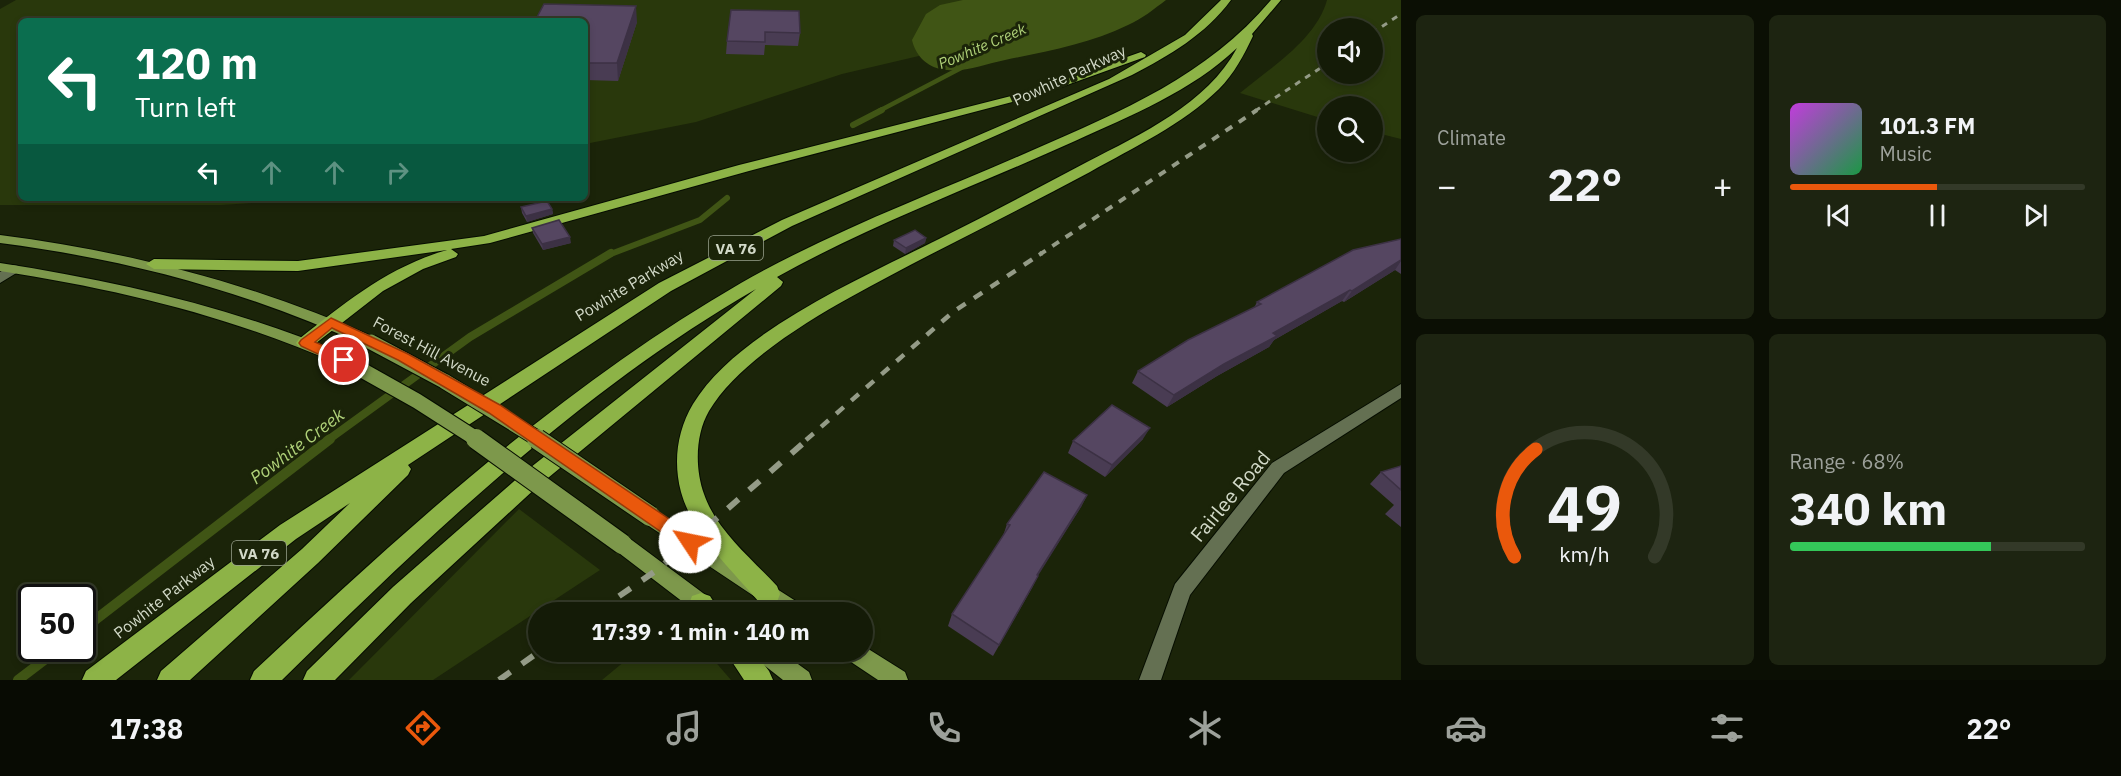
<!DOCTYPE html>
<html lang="en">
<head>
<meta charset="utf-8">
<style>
	body { margin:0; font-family:"IBM Plex Sans",sans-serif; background:#1d2411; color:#f1f3f6; height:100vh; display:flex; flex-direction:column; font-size:22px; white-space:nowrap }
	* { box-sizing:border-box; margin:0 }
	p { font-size:20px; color:#9da19b }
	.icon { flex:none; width:33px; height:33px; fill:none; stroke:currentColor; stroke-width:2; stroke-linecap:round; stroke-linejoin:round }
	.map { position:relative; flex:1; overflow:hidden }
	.sheet { display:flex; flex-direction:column; gap:15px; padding:15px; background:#0b0f04; width:720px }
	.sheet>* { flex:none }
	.hud { position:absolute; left:18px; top:18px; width:570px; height:183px; border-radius:9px; box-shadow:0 3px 9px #0003,0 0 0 2px #333928; background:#0b6e4f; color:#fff; overflow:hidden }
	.fabs { position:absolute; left:1317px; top:18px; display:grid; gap:12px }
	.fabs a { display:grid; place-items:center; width:66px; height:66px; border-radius:50%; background:#141b07; box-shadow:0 3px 9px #0003,0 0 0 2px #333928; font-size:30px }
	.speed { position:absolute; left:18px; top:584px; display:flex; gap:12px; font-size:30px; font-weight:700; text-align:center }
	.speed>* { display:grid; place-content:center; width:78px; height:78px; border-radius:50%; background:#141b07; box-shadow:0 3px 9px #0003,0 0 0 2px #333928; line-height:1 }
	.speed .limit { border:3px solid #111; border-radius:9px; background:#fff; color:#111 }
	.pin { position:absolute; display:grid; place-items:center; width:51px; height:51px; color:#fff; margin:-26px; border:3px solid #fff; border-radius:50%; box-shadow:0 2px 6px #0007 }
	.me { position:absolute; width:66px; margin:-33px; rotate:304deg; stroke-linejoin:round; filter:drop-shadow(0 0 4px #0008) }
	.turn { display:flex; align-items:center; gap:21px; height:126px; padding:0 18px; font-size:27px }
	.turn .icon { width:78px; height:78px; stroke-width:2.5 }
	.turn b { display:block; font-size:42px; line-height:51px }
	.lanes { display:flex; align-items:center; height:57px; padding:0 18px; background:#0003; justify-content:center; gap:30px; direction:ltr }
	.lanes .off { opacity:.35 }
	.big { font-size:45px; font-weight:700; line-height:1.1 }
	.sheet .widget { flex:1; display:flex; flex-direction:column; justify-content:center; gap:9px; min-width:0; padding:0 21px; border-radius:9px; background:#1d2411 }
	.sheet .dial { align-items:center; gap:0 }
	.dial svg { height:156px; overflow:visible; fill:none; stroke:#333928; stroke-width:7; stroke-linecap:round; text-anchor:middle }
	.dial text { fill:#f1f3f6; stroke:none }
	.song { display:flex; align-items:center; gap:18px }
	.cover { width:72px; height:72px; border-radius:9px; background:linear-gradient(135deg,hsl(290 70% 55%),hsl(140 70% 35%)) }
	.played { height:6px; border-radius:3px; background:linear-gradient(90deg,#ea580c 50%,#333928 50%) }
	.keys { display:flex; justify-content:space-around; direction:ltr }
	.heat { display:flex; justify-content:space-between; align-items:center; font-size:33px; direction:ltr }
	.charge { height:9px; border-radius:4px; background:linear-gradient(90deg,#34c759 68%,#333928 0) }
	.sheet .tiles { flex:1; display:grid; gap:15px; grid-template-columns:repeat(2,1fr) }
	.trip { position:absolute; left:528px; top:602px; width:345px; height:60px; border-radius:30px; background:#141b07; box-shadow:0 3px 9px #0003,0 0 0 2px #333928; font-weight:700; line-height:60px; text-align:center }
	.dock { display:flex; height:96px; justify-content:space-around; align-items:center; background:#080b03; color:#9da19b }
	.dock .icon { width:42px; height:42px }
	.dock .active { color:#ea580c }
	.dock b { font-size:27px; color:#f1f3f6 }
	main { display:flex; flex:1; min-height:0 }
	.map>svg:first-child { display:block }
	.green { fill:#29380c; fill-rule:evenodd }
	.water { fill:#405515 }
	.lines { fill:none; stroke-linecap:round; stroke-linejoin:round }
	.stream-far3 { stroke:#405515; stroke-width:4.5 }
	.stream-far2 { stroke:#405515; stroke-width:6 }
	.stream-far1 { stroke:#405515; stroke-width:8 }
	.stream { stroke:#405515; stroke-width:10 }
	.minor-casing { stroke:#060d00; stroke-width:2 }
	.major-casing { stroke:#060d00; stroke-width:2 }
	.highway-casing { stroke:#060d00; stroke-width:2 }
	.minor { fill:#647052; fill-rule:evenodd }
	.major { fill:#7d984b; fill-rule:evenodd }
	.highway { fill:#8db347; fill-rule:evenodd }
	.rail-far3 { stroke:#949b87; stroke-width:3; stroke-dasharray:6 6; stroke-linecap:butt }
	.rail-far2 { stroke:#949b87; stroke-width:4; stroke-dasharray:8 8; stroke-linecap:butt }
	.rail-far1 { stroke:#949b87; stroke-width:4.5; stroke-dasharray:10 10; stroke-linecap:butt }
	.rail { stroke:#949b87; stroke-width:6; stroke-dasharray:14 14; stroke-linecap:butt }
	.major-bridge-far1-casing { stroke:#060d00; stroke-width:17; stroke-linecap:butt }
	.major-bridge-casing { stroke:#060d00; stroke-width:22; stroke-linecap:butt }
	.major-bridge-far1 { stroke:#7d984b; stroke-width:15 }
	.major-bridge { stroke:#7d984b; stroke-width:20 }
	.wall { fill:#493c53 }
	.shaded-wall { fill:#3c3144 }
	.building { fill:#554661; stroke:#3c3144; stroke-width:1.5 }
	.route { fill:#ea580c; stroke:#983908; stroke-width:1.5 }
	.labels { text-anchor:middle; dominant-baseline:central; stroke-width:6; stroke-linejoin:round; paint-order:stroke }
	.far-water-label { font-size:15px; font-style:italic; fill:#b0d279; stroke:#1b2409 }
	.shield { fill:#1b2409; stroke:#9ba38f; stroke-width:1.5 }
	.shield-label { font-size:15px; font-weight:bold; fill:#d2d9c8 }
	.street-label { font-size:16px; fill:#d2d9c8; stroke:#1b2409 }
	.water-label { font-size:18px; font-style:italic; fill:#b0d279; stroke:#1b2409 }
	.near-street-label { font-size:20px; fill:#d2d9c8; stroke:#1b2409 }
</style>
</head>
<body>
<main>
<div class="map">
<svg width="1401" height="680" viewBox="0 0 1401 680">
	<rect width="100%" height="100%" fill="#1b2409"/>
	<path class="green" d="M16,0H1105L1000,37L842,74L696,122L585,144V21H21V198H332L221,205H0V9Z
		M1327,0H1401V139L1373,132L1372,106H1328L1327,120L1240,93C1270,68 1316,40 1327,0ZM1328,28H1372V74H1328Z
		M519,509L600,570L433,680H349Z
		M637,651H706L731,680H602Z"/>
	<path class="water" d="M963,0H1166C1154,9 1142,19 1128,25C1090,44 1047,51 1005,60C986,64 966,72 947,70C929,69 916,57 912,40L926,14L940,5Z"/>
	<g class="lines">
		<path class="stream-far3" d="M879,111L963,67"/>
		<path class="stream-far2" d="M853,125L882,110
			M608,255L700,220L727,198"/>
		<path class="stream-far1" d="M328,440L470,337L611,253"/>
		<path class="stream" d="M82,630L330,439
			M18,680L60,648"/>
		<g class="minor-casing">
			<path id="minor" d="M13,265L18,266L20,269L18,272L0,283V272Z
				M1401,384V398L1284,473L1190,595L1161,680H1139L1175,584L1272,463Z"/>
		</g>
		<g class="major-casing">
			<path id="major" d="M0,235C131,252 255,284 376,338L379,342L376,346H366C246,291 130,260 0,243Z
				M0,263C122,282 235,308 349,356L352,360L349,364H339C226,315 121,290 0,271Z
				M650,508L802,605L805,612H778L643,522L641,516L643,510Z
				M622,536L629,538L719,605L722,612H696L615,550L612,544L615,538Z
				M862,645L905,672L908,680H878L845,658L842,651H862Z
				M752,651H780L809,672L812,680H783L755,658Z"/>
		</g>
		<g class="highway-casing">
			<path id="highway" d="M1221,0H1231C1205,35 1170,55 1132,75L792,226L671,291L408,465L411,469L408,475L318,563L190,680H157L161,671L302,549L350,503L296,539L116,680H82L86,671L280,525L659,283L782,220L1109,79L1185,35Z
				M1271,0H1281L1252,34L1253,36C1244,55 1234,74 1219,89C1182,125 1134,147 1090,172C1010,215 928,254 849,298C804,323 736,365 709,411C695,435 695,469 704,494C716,530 752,559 777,586L780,594L777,602L768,605L759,602C731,569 693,535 681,492C673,462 677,431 693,404C737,331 864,277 939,239C989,214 1038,188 1087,162C1141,134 1207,104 1237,48C1192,91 1130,116 1075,141C976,186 872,224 777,277L783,282L781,286L537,487L411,603L335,680H303L307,671L393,587L521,475L756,289C578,392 428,537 282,680H250L254,671C406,529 561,387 741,283C834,230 935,193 1033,150C1122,111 1207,76 1271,0Z
				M1141,52L1146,55L1145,57L1039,95L749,171L490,243L451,249L458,254L456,257L423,269L383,291L311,347H299L296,343L299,339C346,302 388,267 447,250L298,271L154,269L146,264L154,259L298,261L484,236L739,165L1031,91Z
				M701,593L710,596L720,612H692L689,604L692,596Z
				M725,651H754L769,671L773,680H744Z"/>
		</g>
		<use href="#minor" class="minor"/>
		<use href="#major" class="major"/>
		<use href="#highway" class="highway"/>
		<path class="rail-far3" d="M1372,33L1401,14
			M1255,111L1328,63"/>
		<path class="rail-far2" d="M1039,255L1257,110"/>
		<path class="rail-far1" d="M806,440L953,312L1042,253"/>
		<path class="rail" d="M596,612L657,570L808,439
			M499,680L540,651"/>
		<g class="major-bridge-far1-casing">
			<path id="major-bridge-far1" d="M371,342L444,381L540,440
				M344,360L417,401L478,440"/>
		</g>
		<g class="major-bridge-casing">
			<path id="major-bridge" d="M476,439L622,544
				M537,439L650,516"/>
		</g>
		<use href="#major-bridge-far1" class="major-bridge-far1"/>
		<use href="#major-bridge" class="major-bridge"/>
	</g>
	<path class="wall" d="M731,10L800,33L798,46L765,45L764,55L726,54L727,41Z
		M585,21L637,22L618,81L585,80Z
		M521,207L552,209L553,214L527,222L522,213Z
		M532,228L571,243L543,250L533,233Z
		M926,238L925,243L905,254L893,246L894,240Z
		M1401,239V274L1395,270L1344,302L1342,301L1274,340L1269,347L1217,376L1167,407L1132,383L1138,371L1254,308L1257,302Z
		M1143,439L1105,477L1068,453L1073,441Z
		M1401,466V527L1385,514L1394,505L1370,484L1381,472Z
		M1087,495L1081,507L1037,576H1038L1032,588L993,656L948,626L952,614L1003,536L1007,524Z"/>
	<path class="shaded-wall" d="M636,6L637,22L618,81L617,63Z
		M552,209L553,214L527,222L526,216Z
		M570,237L571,243L543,250L542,244Z
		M926,238L925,243L905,254L906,248Z
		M1401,260V261L1395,270L1344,302L1352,291Z
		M1350,290L1342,301L1274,340L1269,347L1217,376L1167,407L1174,395L1273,333Z
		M1150,428L1143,439L1105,477L1112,465Z
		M1087,495L1081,507L1031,587L1037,575Z"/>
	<path class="building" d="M544,4L636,6L617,63H585V21H535Z
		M731,10L799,11L800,33L765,32V42L727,41Z
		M547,201L552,209L526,216L521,207Z
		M559,220L570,237L542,244L532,228Z
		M915,230L926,238L906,248L894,240Z
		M1401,239V260L1352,291L1350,290L1273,333L1277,336L1224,364L1174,395L1138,371L1188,340L1261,304L1257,302L1353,250Z
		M1112,405L1150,428L1112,465L1073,441Z
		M1401,466V490L1381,472Z
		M1044,472L1087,495L1037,575L1038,576L999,645L952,614L1010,525L1007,524Z"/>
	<path class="route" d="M331,318L408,354L500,405L696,537L698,542L696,547L690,549L683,547L489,413L398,360L332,328L315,342L349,357L351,360L349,364H339L301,346L299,343L301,340Z"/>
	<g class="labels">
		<g class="far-water-label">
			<text transform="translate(982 46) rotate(-23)">Powhite Creek</text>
		</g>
		<g class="shield">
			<rect x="709" y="236" width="54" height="24" rx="4.5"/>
			<rect x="232" y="541" width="54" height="24" rx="4.5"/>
		</g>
		<g class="shield-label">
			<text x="736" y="248">VA 76</text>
			<text x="259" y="553">VA 76</text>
		</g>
		<g class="street-label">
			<text transform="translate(1069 75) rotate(-25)">Powhite Parkway</text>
			<text transform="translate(629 285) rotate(-31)">Powhite Parkway</text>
			<text transform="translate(432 351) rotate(28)">Forest Hill Avenue</text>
			<text transform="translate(164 597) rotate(-38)">Powhite Parkway</text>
		</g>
		<g class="water-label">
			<text transform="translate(297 446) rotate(-37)">Powhite Creek</text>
		</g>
		<g class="near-street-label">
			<text transform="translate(1230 496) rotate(-50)">Fairlee Road</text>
		</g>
	</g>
</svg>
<div class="fabs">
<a><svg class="icon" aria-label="sound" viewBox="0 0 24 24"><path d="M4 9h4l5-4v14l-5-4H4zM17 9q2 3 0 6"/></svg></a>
<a><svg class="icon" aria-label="search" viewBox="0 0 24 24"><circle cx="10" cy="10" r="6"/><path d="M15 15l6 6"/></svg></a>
</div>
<div class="speed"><div class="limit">50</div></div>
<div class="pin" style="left:344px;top:360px;background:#d93025"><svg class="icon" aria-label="arrive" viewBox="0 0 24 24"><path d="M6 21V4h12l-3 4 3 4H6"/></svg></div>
<svg class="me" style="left:690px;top:542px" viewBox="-20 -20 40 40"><circle r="19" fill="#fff"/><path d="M0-13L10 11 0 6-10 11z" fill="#ea580c"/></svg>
<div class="trip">17:39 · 1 min · 140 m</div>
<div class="hud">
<div class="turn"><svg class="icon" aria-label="left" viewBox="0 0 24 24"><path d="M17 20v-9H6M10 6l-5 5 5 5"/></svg><div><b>120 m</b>Turn left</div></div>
<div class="lanes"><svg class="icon" aria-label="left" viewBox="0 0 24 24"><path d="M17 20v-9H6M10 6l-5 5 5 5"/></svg><svg class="icon off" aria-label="ahead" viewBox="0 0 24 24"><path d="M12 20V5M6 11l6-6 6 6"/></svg><svg class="icon off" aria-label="ahead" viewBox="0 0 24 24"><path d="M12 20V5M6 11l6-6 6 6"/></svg><svg class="icon off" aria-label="right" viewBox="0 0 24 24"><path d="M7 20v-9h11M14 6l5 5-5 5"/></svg></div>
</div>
</div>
<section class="sheet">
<div class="tiles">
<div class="widget"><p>Climate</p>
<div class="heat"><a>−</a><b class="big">22°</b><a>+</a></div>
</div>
<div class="widget">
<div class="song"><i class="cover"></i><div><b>101.3 FM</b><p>Music</p></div></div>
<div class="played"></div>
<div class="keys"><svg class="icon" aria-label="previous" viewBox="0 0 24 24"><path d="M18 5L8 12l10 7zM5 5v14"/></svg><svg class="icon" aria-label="pause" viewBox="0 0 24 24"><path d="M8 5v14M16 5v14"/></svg><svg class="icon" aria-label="next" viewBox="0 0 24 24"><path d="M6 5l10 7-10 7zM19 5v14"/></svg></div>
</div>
<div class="widget dial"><svg viewBox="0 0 100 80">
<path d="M14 69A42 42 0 1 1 86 69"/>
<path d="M14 69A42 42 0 0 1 25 14" stroke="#ea580c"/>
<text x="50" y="56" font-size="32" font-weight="700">49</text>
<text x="50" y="72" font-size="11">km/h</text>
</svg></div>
<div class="widget"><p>Range · 68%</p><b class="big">340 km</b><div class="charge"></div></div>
</div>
</section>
</main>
<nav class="dock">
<b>17:38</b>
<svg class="icon active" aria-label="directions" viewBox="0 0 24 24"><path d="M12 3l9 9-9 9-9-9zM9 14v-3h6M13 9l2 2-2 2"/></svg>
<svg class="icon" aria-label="music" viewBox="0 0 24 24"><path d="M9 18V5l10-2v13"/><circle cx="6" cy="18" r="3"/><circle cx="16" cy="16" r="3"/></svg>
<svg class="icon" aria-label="phone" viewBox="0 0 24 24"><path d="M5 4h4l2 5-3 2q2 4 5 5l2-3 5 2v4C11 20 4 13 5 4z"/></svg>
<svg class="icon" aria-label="climate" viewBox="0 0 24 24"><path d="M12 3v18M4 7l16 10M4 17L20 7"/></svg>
<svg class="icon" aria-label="car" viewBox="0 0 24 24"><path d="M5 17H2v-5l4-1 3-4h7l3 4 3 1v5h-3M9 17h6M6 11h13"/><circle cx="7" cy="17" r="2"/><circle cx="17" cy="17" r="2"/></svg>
<svg class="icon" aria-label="filters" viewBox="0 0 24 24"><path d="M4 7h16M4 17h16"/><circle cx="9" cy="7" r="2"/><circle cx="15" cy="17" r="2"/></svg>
<b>22°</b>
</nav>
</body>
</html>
